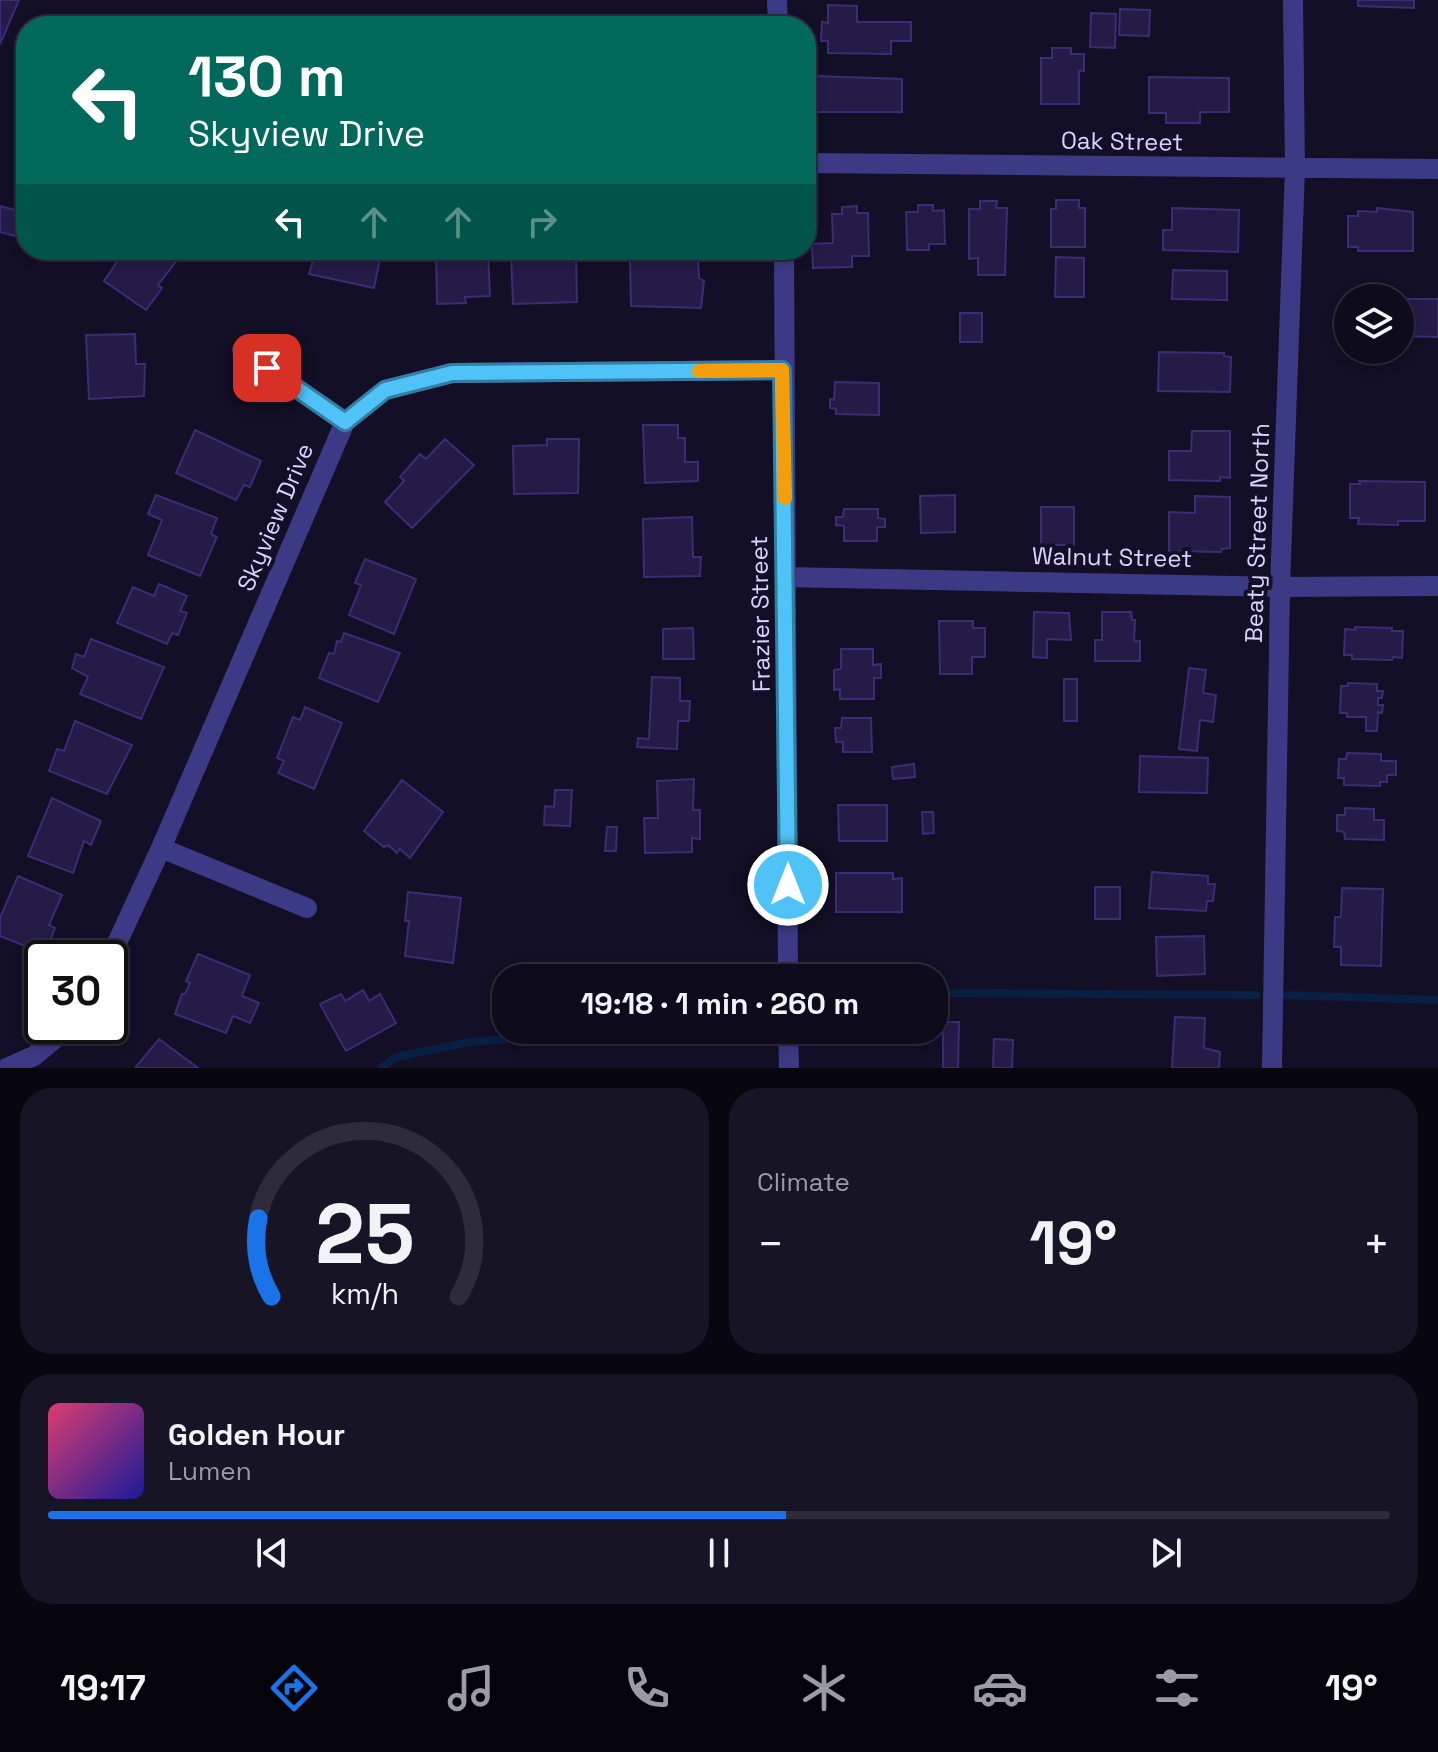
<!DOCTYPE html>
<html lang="en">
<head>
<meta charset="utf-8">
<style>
	body { margin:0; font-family:"Space Grotesk",sans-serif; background:#171425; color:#f1f3f6; height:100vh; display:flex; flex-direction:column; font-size:30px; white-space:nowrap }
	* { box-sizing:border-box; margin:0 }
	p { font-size:26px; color:#9b9ba3 }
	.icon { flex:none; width:44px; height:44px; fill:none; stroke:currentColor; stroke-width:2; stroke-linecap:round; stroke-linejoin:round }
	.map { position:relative; height:1068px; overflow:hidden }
	.sheet { display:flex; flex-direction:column; gap:20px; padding:20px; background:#08060f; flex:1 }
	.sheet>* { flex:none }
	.guide { position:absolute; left:16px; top:16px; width:800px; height:244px; border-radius:32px; box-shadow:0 4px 12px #0003,0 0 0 2px #2e2b3b; background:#00695c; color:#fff; overflow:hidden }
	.controls { position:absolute; left:1334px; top:284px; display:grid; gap:16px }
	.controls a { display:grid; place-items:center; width:80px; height:80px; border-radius:50%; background:#0e0b1c; box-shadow:0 4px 12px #0003,0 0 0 2px #2e2b3b; font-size:40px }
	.speed { position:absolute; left:24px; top:940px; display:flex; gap:16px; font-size:40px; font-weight:700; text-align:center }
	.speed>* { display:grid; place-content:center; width:104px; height:104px; border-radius:50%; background:#0e0b1c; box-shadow:0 4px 12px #0003,0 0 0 2px #2e2b3b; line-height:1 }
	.speed .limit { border:4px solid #111; border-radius:12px; background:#fff; color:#111 }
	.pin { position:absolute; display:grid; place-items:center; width:68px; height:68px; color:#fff; margin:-34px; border-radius:16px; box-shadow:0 4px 12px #0006 }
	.me { position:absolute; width:88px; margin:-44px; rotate:0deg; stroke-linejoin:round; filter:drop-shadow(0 0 6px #0008) }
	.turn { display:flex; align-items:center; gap:28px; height:168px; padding:0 40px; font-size:36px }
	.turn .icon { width:104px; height:104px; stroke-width:2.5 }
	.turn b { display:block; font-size:56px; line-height:68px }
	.lanes { display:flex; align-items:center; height:76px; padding:0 40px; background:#0003; justify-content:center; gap:40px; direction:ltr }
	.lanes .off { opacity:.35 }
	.big { font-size:60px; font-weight:700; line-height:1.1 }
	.sheet .card { flex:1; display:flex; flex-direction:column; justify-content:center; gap:12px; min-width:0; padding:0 28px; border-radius:32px; background:#171425 }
	.sheet .dial { align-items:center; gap:0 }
	.dial svg { height:208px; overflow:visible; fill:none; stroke:#2e2b3b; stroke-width:7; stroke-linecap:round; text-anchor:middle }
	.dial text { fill:#f1f3f6; stroke:none }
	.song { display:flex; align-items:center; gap:24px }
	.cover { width:96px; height:96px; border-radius:12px; background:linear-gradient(135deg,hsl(340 70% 55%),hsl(240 70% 35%)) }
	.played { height:8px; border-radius:4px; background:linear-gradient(90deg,#1a73e8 55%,#2e2b3b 55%) }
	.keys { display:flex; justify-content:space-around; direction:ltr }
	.heat { display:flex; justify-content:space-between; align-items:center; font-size:44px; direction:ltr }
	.sheet .tiles { flex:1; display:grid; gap:20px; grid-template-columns:1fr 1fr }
	.card:last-child { grid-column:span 2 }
	.trip { position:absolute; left:492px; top:964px; width:456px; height:80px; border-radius:32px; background:#0e0b1c; box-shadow:0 4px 12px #0003,0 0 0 2px #2e2b3b; font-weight:700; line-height:80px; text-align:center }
	.tab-bar { display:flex; height:128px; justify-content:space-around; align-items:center; background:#06040b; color:#9b9ba3 }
	.tab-bar .icon { width:56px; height:56px }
	.tab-bar .selected { color:#1a73e8 }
	.tab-bar b { font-size:36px; color:#f1f3f6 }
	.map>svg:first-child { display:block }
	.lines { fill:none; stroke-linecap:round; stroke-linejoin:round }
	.stream { stroke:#0a1f44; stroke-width:8 }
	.building { fill:#241b47; stroke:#3b2d73; stroke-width:2 }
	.minor { stroke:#3d3a85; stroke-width:20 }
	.route-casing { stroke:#337fa1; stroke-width:20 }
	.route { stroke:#4fc3f7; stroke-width:14 }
	.slow { stroke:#f59e0b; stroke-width:14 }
	.labels { text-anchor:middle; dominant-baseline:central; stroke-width:8; stroke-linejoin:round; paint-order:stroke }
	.street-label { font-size:24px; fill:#d9d4ff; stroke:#130f26 }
</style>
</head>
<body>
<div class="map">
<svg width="1438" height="1068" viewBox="0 0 1438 1068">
	<rect width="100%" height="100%" fill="#130f26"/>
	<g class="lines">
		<path class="stream" d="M934,993L1256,995
			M1282,995L1438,1000
			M381,1068L396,1057L470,1042L543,1036L578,1030"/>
	</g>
	<path class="building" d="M0,0H19L0,44Z
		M1358,0H1414V8L1358,6Z
		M828,5L857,6V22H911V41H891V54L828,53V41H821L822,22L828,23Z
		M1120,9L1150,10L1149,36L1119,35Z
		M1091,13L1116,14L1115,48L1090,47Z
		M89,16L218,19V26H89Z
		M1052,48H1071V54H1084V71H1079V104H1041V58H1052Z
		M817,76L902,79V112H817Z
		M1149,77L1229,78V112H1200V123H1166V113H1149Z
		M1056,200H1079V208H1085V247H1051V209H1056Z
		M980,201H997L996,208H1007L1005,275H978V258L969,259V209H980Z
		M918,205H933V211L944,210L945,244H929V250H907L906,212H918Z
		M0,206L26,213V239L0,232Z
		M857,206V213H868L869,256H852V267L813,268L812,244L833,243L832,214H842V207Z
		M1172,208L1239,210L1238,252L1163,250V230H1172Z
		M1377,208L1413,212V251H1358V247H1348V216H1358V211L1377,212Z
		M125,250H165L178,259L158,285L162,288L146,310L104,281Z
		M316,250H382L374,288L309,274Z
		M436,250H488L490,296L465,297L466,303L437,304Z
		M576,252L577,302L513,304L511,255Z
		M1056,257L1084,258V297H1055Z
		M630,261H698L699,278L704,281L701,308L631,306Z
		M1173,270L1227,271V300L1172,299Z
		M1400,299H1438V337L1400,336Z
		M960,313H982V342H960Z
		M135,334L136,364H145L144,396L89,399L86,335Z
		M1159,352L1224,353V356L1231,357L1230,392L1158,391Z
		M835,382L879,383V415L836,414V409L830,408V399L834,400Z
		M643,425H678V438H685V462H698V481L645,483Z
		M195,430L261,461L250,487L244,485L236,500L176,473Z
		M1192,431H1230V478L1220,477V481L1169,480V451H1191Z
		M445,439L474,465L412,528L385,502L404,481L400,477L420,454L426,459Z
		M547,439H579L578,493L514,494L513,446L547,445Z
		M1359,481L1425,482V521H1398V525L1358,524L1359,518H1350V484H1360Z
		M156,495L217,518L211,534L217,537L200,576L148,555L162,520L148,514Z
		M955,495V532L921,533L920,496Z
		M1195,496L1230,497V548L1222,549L1221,552L1169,551V512L1195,513Z
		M1041,507H1074V545H1041Z
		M844,509H878V518L885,519V527H877V541H844V526L836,525V517H843Z
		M692,517L693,557H701L700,576L644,577L643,519Z
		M365,559L416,579L394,634L349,615L361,585L355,583Z
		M159,584L187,596L180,611L187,613L178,635L172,633L167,644L117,623L133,587L154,596Z
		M1034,612L1069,613L1071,640L1047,639V658L1033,657Z
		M1102,612H1131L1132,620H1135L1134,641H1140V661H1095V640H1102Z
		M939,621H973V628H985V657H972V674H940Z
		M1355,627L1392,628V631H1403L1402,658L1393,657L1392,660L1352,659V655H1344L1345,629L1355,630Z
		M693,628L694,659H663V629Z
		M344,633L400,653L378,702L319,678L329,653L334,654L337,641L341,642Z
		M91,639L164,667L141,719L80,694L88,677L72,668L76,654L84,657Z
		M841,649H873V665L881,664V678H874V699H840V689L834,690V670L841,669Z
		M1189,668L1206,670L1203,693L1216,695L1213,722L1200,720L1197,751L1179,749Z
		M652,677L680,678V701H690L689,721H678L677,749L637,747L638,738L649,739Z
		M1064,679H1077V721H1064Z
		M1348,683L1377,684V691H1383L1382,698H1378V705H1383L1382,713L1378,712L1377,731H1366V717H1347V713H1340L1341,686H1348Z
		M305,707L342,723L314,789L278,773L284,761L277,758L293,717L300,720Z
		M842,718H871L872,752H843V742H836L835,728H841Z
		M75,721L132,745L107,794L49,771L57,749L64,751Z
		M1347,753L1381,754V761H1396V775H1387V782H1380V786L1344,785V778H1338L1339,759H1346Z
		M1140,756L1208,758L1207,793L1139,792Z
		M914,764L915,777L893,779L892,767Z
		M694,779L693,810H700V839L692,838V852L645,853L644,818H658L657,781Z
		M402,780L443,812L410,858L400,849L397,853L388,845L384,847L364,831Z
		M555,790H572L570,826L544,825L545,806L554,807Z
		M52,798L101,821L91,845L84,841L73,873L28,856Z
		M838,805H887V841H839Z
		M1345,808L1374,809V820H1384V840L1345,839L1344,832L1337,831V815H1345Z
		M922,812H933L934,833L923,834Z
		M607,827H617L616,851H605Z
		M1152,872L1208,876V884H1215L1213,901H1207L1206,911L1149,908Z
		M836,873H893V879L902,878V912H836Z
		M18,876L62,895L49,925L55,928L45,954L0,936V918Z
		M1095,887H1120V919H1095Z
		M1342,888L1383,889L1381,966L1341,965V947H1334L1335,917H1341Z
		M408,892L461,898L453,963L405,956L409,921H405Z
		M1204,936L1205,974L1157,976L1156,937Z
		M198,954L250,975L242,996L259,1003L250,1023L233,1016L226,1033L175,1014L182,994H185L190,983L186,981Z
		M363,990L369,1001L380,994L396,1023L346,1051L320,1004L341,994L345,1001Z
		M1175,1017L1205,1018L1204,1048L1220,1052L1219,1068H1172Z
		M943,1022H959L958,1068H943Z
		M159,1039L198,1068H135Z
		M994,1039L1013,1040L1012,1068H993Z"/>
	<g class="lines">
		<path class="minor" d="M777,0L778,26
			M806,163L1438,169
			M784,250L788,978
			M242,350L345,422
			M786,577L1280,587L1438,586
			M161,848L307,908
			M110,958L161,848L345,422L385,390L452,373L782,370
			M788,1030L789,1068
			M7,1068L34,1056L70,1026
			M1272,1068L1280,587L1295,168L1293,0"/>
	</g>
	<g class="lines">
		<g class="route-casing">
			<path id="route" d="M267,368L345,422L385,390L452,373L782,370L788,885"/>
		</g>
		<use href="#route" class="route"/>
		<path class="slow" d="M699,371L782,370L785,498"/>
	</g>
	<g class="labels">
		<g class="street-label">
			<text transform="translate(1122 141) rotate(1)">Oak Street</text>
			<text transform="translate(275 517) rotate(-67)">Skyview Drive</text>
			<text transform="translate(1257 533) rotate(-88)">Beaty Street North</text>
			<text transform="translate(1112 557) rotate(1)">Walnut Street</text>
			<text transform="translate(760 614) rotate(-91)">Frazier Street</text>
		</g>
	</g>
</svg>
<div class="controls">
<a><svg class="icon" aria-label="layers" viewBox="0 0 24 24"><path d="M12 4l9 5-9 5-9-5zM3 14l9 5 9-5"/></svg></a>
</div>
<div class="speed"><div class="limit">30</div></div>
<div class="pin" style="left:267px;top:368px;background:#d93025"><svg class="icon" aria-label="arrive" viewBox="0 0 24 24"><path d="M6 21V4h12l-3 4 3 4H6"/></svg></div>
<svg class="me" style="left:788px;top:885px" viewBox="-20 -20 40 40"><circle r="17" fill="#4fc3f7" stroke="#fff" stroke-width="3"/><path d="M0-11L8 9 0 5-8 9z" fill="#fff"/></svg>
<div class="trip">19:18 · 1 min · 260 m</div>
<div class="guide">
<div class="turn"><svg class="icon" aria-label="left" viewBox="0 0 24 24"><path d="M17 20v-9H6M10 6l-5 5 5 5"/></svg><div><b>130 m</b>Skyview Drive</div></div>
<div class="lanes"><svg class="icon" aria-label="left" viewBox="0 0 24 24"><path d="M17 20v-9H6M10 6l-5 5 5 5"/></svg><svg class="icon off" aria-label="ahead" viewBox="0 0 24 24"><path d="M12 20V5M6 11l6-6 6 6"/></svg><svg class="icon off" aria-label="ahead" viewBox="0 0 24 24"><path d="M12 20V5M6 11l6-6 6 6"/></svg><svg class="icon off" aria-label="right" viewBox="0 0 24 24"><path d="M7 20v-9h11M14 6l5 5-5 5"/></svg></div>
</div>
</div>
<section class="sheet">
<div class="tiles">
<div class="card dial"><svg viewBox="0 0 100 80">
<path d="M14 69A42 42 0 1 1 86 69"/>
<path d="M14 69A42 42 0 0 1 9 39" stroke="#1a73e8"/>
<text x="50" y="56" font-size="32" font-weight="700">25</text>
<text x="50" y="72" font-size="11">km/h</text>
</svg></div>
<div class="card"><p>Climate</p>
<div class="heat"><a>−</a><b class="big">19°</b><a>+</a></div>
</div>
<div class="card">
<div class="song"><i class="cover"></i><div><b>Golden Hour</b><p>Lumen</p></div></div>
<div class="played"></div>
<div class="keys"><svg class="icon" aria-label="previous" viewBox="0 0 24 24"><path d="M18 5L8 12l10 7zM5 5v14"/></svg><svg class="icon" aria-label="pause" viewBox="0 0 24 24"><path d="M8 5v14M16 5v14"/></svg><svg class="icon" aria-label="next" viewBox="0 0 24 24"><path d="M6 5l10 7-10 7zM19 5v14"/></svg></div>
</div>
</div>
</section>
<nav class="tab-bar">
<b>19:17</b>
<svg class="icon selected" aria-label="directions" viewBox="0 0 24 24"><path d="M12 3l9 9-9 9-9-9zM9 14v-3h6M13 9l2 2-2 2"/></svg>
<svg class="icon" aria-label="music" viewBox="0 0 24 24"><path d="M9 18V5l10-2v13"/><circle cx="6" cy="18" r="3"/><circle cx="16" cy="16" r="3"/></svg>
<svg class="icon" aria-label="phone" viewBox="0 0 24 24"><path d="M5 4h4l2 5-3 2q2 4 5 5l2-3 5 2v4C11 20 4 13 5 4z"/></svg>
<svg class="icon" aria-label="climate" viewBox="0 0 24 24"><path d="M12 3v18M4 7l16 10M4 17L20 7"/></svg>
<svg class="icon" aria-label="car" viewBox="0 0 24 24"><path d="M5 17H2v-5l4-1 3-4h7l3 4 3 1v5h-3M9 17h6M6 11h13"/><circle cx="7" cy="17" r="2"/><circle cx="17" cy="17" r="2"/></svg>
<svg class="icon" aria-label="filters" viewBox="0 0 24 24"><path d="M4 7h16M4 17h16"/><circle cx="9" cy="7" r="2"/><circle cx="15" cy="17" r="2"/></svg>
<b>19°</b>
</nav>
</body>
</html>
